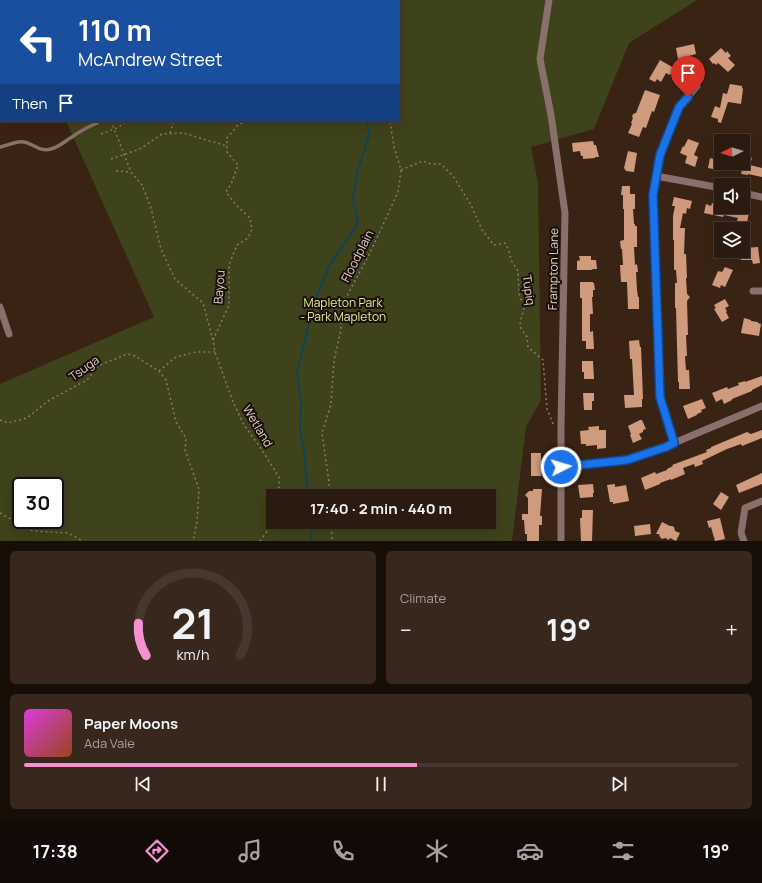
<!DOCTYPE html>
<html lang="en">
<head>
<meta charset="utf-8">
<style>
	body { margin:0; font-family:Manrope,sans-serif; background:#37271d; color:#f1f3f6; height:100vh; display:flex; flex-direction:column; font-size:15px; white-space:nowrap }
	* { box-sizing:border-box; margin:0 }
	p { font-size:13px; color:#a6a19e }
	.icon { flex:none; width:22px; height:22px; fill:none; stroke:currentColor; stroke-width:2; stroke-linecap:round; stroke-linejoin:round }
	.map { position:relative; height:541px; overflow:hidden }
	.panel { display:flex; flex-direction:column; gap:10px; padding:10px; background:#180e08; flex:1 }
	.panel>* { flex:none }
	.banner { position:absolute; left:0px; top:0px; width:400px; height:122px; box-shadow:0 4px 16px #0002,0 0 0 1px #47382f; background:#1a4fa0; color:#fff; overflow:hidden }
	.needle { width:26px; rotate:265deg }
	.fabs { position:absolute; left:714px; top:134px; display:grid; gap:8px }
	.fabs a { display:grid; place-items:center; width:36px; height:36px; border-radius:0px; background:#2b1a0f; box-shadow:0 4px 16px #0002,0 0 0 1px #47382f; font-size:20px }
	.speed { position:absolute; left:12px; top:477px; display:flex; gap:8px; font-size:20px; font-weight:700; text-align:center }
	.speed>* { display:grid; place-content:center; width:52px; height:52px; border-radius:50%; background:#2b1a0f; box-shadow:0 4px 16px #0002,0 0 0 1px #47382f; line-height:1 }
	.speed .limit { border:2px solid #111; border-radius:6px; background:#fff; color:#111 }
	.pin { position:absolute; display:grid; place-items:center; width:34px; height:34px; color:#fff; margin:-41px -17px; border-radius:50% 50% 50% 0; rotate:-45deg; box-shadow:0 0 4px #0007 }
	.pin .icon { rotate:45deg }
	.me { position:absolute; width:44px; margin:-22px; rotate:85deg; stroke-linejoin:round; filter:drop-shadow(0 0 3px #0008) }
	.turn { display:flex; align-items:center; gap:14px; height:84px; padding:0 12px; font-size:18px }
	.turn .icon { width:52px; height:52px; stroke-width:2.5 }
	.turn b { display:block; font-size:28px; line-height:34px }
	.then { display:flex; align-items:center; height:38px; padding:0 12px; background:#0003; gap:8px; font-size:15px }
	.big { font-size:30px; font-weight:700; line-height:1.1 }
	.panel .tile { flex:1; display:flex; flex-direction:column; justify-content:center; gap:6px; min-width:0; padding:0 14px; border-radius:6px; background:#37271d }
	.panel .dial { align-items:center; gap:0 }
	.dial svg { height:104px; overflow:visible; fill:none; stroke:#47382f; stroke-width:7; stroke-linecap:round; text-anchor:middle }
	.dial text { fill:#f1f3f6; stroke:none }
	.song { display:flex; align-items:center; gap:12px }
	.cover { width:48px; height:48px; border-radius:6px; background:linear-gradient(135deg,hsl(300 70% 55%),hsl(20 70% 35%)) }
	.played { height:4px; border-radius:2px; background:linear-gradient(90deg,#f590d1 55%,#47382f 55%) }
	.keys { display:flex; justify-content:space-around; direction:ltr }
	.heat { display:flex; justify-content:space-between; align-items:center; font-size:22px; direction:ltr }
	.panel .tiles { flex:1; display:grid; gap:10px; grid-template-columns:1fr 1fr }
	.tile:last-child { grid-column:span 2 }
	.trip { position:absolute; left:266px; top:489px; width:230px; height:40px; border-radius:0px; background:#2b1a0f; box-shadow:0 4px 16px #0002,0 0 0 1px #47382f; font-weight:700; line-height:40px; text-align:center }
	.tab-bar { display:flex; height:64px; justify-content:space-around; align-items:center; background:#110a06; color:#a6a19e }
	.tab-bar .icon { width:28px; height:28px }
	.tab-bar .on { color:#f590d1 }
	.tab-bar b { font-size:18px; color:#f1f3f6 }
	.map>svg:first-child { display:block }
	.green { fill:#3e431b; fill-rule:evenodd }
	.lines { fill:none; stroke-linecap:round; stroke-linejoin:round }
	.stream { stroke:#0d4556; stroke-width:2 }
	.building { fill:#d09a7c }
	.path { stroke:#8c796d; stroke-width:1.5; stroke-dasharray:2 3; stroke-linecap:butt }
	.service { stroke:#8a706a; stroke-width:3.5 }
	.minor { stroke:#8a706a; stroke-width:7 }
	.route-casing { stroke:#114b97; stroke-width:10 }
	.route { stroke:#1a73e8; stroke-width:7 }
	.labels { text-anchor:middle; dominant-baseline:central; stroke-width:4; stroke-linejoin:round; paint-order:stroke }
	.street-label { font-size:12px; fill:#e0d0c7; stroke:#190f08 }
	.park-label { font-size:12px; fill:#dfec98; stroke:#190f08 }
</style>
</head>
<body>
<div class="map">
<svg width="762" height="541" viewBox="0 0 762 541">
	<rect width="100%" height="100%" fill="#392314"/>
	<path class="green" d="M11,0H697L629,43L594,129L531,147L538,183L541,400L526,427L512,541H0V384L154,317L66,121H399V1H12ZM21,486H55V520H21ZM273,496H489V522H273Z"/>
	<g class="lines">
		<path class="stream" d="M359,1L360,0
			M308,496L306,480L305,454L300,431L301,401L297,372L315,301L330,264L358,224L353,200L357,172L369,135L367,121
			M311,522V541"/>
	</g>
	<path class="building" d="M694,44L696,54L678,59L676,48Z
		M721,48L726,53L727,51L731,56L728,58L735,65L728,72L718,63L716,65L714,63L713,64L709,59Z
		M660,60L674,68L670,75L666,73L661,82L657,79L655,82L649,79Z
		M730,84L742,86V88L743,89L741,104L728,102L721,123L718,122V119L711,117L715,106L720,108L723,93L727,94Z
		M645,90L660,95L654,112L652,111L646,128L643,127L639,137L628,133L632,124L631,123L633,118L632,117L633,114L636,113Z
		M688,139L699,143L694,155L698,157L695,167L685,163L687,156L680,153L683,146L684,147Z
		M593,141L594,145H596L599,157H595V158L583,159V156H581L580,151L573,152L572,143Z
		M628,151L637,153L634,172L626,171L624,168Z
		M743,156L752,158L750,165L762,168V177L748,174V175L741,174L742,170L726,165L727,163H743Z
		M710,158L721,161V163H725L724,171L708,168Z
		M622,186H630V194H635V209H633L634,224H635V226H637V247H634L635,265L637,264L638,272H636L637,290L638,297H639V309H628L627,282H621L620,265H623L622,249H621L620,241L624,240V209H623V195H621Z
		M674,197L692,201L690,209L687,208L686,214L683,213L680,228H685L684,254H686L687,278H686L687,294L690,297L687,301L688,335H686L687,356H685L686,370H689L690,389H679V382H678L676,308H675V283H677L676,270H674V240H673V216L675,206H672Z
		M712,203L725,208L749,212L747,223L737,221L738,218L724,215L723,217L704,213L706,204L711,206Z
		M758,247L760,263L753,264L752,260H741L740,251H743V248Z
		M579,256H591V260H596L597,269H593L591,270H577V261L580,260Z
		M725,267L733,270L725,287L721,285L720,288L712,285L718,271L722,272Z
		M580,282H593V283H594L595,290H593V297H592L593,314H590V332L593,331L594,349H586V341H582V298H580Z
		M725,299L729,306L725,308L727,311L726,312L729,318L722,322L714,309L716,308L714,305Z
		M744,318L751,320V321L758,322V323L761,324L759,336L741,333Z
		M639,340L640,347H641L642,372L643,399H642V407L625,408L624,395H634L632,359H630L629,341Z
		M582,361H593L594,379H584V372H582Z
		M762,376V385L752,390V391L732,399V400L724,404L722,399L716,402L712,393L727,387L728,389L739,385L738,383L745,381V382Z
		M583,393H594V401H592V410H584Z
		M702,399L706,408L701,410L702,412L697,414V415L688,419L683,406Z
		M640,420H642L646,429L643,430V432L639,434L642,439L633,443L630,435L631,434L628,426Z
		M599,426V430H606V448L597,449V445L586,446V444H581L580,431L589,430L588,427Z
		M762,430V438L742,446L741,444L727,449L702,461L703,464L695,467L694,464L683,468L685,474L671,480V479L660,483V484L645,490L641,478L655,472L656,474L667,470V469L673,466L672,465L707,452L706,450L711,448V447L747,432L751,434Z
		M531,453H541V476H531Z
		M762,473V484L739,493L736,485Z
		M593,484L594,493H593V497L580,498L578,485Z
		M615,484V487L626,485L629,501L613,504V502H610L607,485Z
		M533,489H542L540,516H542V525H539V541H527V534H525L524,520H522V514H528V498L525,495L529,491H533Z
		M721,492L729,497L721,510L713,504Z
		M582,510H593L592,541H581L580,518H582Z
		M720,518L725,539L715,541L711,527L709,528L707,521Z
		M662,522L670,526H672L674,527L675,531L680,533L676,541L670,538L669,540L665,538L662,539L660,537L659,534H656Z
		M650,524L651,534L635,536L634,526Z"/>
	<g class="lines">
		<path class="path" d="M121,1L122,0
			M266,1H267
			M300,1V0
			M383,1V0
			M111,121L131,172L142,185L151,208L161,249L175,279L203,303L213,340L215,352L233,402L244,425L260,447L279,477V488L277,496
			M170,133L174,121
			M101,134L119,127L126,121
			M111,159L140,149L162,134L183,133L227,146
			M401,170L423,161L431,164H441L453,176L471,205L482,230L494,245L505,243L509,251L511,260L518,271L519,294L524,309L520,322L521,329L527,337L528,347L543,360L547,409L554,426
			M116,171L131,172
			M213,340L229,305V265L237,245L248,238L252,229L250,218L236,205L226,192L232,182L238,165L227,152V138L238,125L246,121
			M159,371L176,357L196,352H215
			M0,420L8,423L27,418L48,401L87,380L98,366L127,354L135,356L149,365L159,371L166,380L176,422L186,438L185,450L199,489L197,522L193,541
			M330,496L329,482L322,433L331,404L334,360L341,330V307L370,253L398,192L401,170L394,147L390,121
			M0,513L21,525L33,531L68,533L83,541
			M331,522L332,541
			M260,541L268,530L273,514"/>
		<path class="service" d="M0,147C6,146 18,140 24,142C35,144 38,152 51,149C59,147 65,141 72,137C80,131 88,127 97,123"/>
		<path class="minor" d="M549,0L540,59L551,115L565,213L561,427V541
			M656,176L721,188
			M743,193L762,197
			M753,291H762
			M0,307L9,334
			M674,443L660,397L653,195L660,155L679,107L697,86
			M561,467L627,460L666,447L674,443L762,406
			M744,541L741,533L745,508L762,501"/>
	</g>
	<g class="lines">
		<g class="route-casing">
			<path id="route" d="M561,467L627,460L666,447L674,443L660,397L653,195L660,155L679,107L688,97"/>
		</g>
		<use href="#route" class="route"/>
	</g>
	<g class="labels">
		<g class="street-label">
			<text transform="translate(357 256) rotate(-63)">Floodplain</text>
			<text transform="translate(553 269) rotate(-89)">Frampton Lane</text>
			<text transform="translate(219 287) rotate(-86)">Bayou</text>
			<text transform="translate(529 290) rotate(82)">Tupiq</text>
			<text transform="translate(84 368) rotate(-36)">Tsuga</text>
			<text transform="translate(258 426) rotate(59)">Wetland</text>
		</g>
		<g class="park-label">
			<text x="343" y="302">Mapleton Park<tspan x="343" dy="14">- Park Mapleton</tspan></text>
		</g>
	</g>
</svg>
<div class="fabs">
<a><svg class="needle" viewBox="-14 -14 28 28"><path d="M0-13l5 13h-10z" fill="#e53935"/><path d="M0 13l5-13h-10z" fill="#a6a19e"/></svg></a>
<a><svg class="icon" aria-label="sound" viewBox="0 0 24 24"><path d="M4 9h4l5-4v14l-5-4H4zM17 9q2 3 0 6"/></svg></a>
<a><svg class="icon" aria-label="layers" viewBox="0 0 24 24"><path d="M12 4l9 5-9 5-9-5zM3 14l9 5 9-5"/></svg></a>
</div>
<div class="speed"><div class="limit">30</div></div>
<div class="pin" style="left:688px;top:97px;background:#d93025"><svg class="icon" aria-label="arrive" viewBox="0 0 24 24"><path d="M6 21V4h12l-3 4 3 4H6"/></svg></div>
<svg class="me" style="left:561px;top:467px" viewBox="-20 -20 40 40"><circle r="17" fill="#1a73e8" stroke="#fff" stroke-width="3"/><path d="M0-11L8 9 0 5-8 9z" fill="#fff"/></svg>
<div class="trip">17:40 · 2 min · 440 m</div>
<div class="banner">
<div class="turn"><svg class="icon" aria-label="left" viewBox="0 0 24 24"><path d="M17 20v-9H6M10 6l-5 5 5 5"/></svg><div><b>110 m</b>McAndrew Street</div></div>
<div class="then">Then<svg class="icon" aria-label="arrive" viewBox="0 0 24 24"><path d="M6 21V4h12l-3 4 3 4H6"/></svg></div>
</div>
</div>
<section class="panel">
<div class="tiles">
<div class="tile dial"><svg viewBox="0 0 100 80">
<path d="M14 69A42 42 0 1 1 86 69"/>
<path d="M14 69A42 42 0 0 1 8 44" stroke="#f590d1"/>
<text x="50" y="56" font-size="32" font-weight="700">21</text>
<text x="50" y="72" font-size="11">km/h</text>
</svg></div>
<div class="tile"><p>Climate</p>
<div class="heat"><a>−</a><b class="big">19°</b><a>+</a></div>
</div>
<div class="tile">
<div class="song"><i class="cover"></i><div><b>Paper Moons</b><p>Ada Vale</p></div></div>
<div class="played"></div>
<div class="keys"><svg class="icon" aria-label="previous" viewBox="0 0 24 24"><path d="M18 5L8 12l10 7zM5 5v14"/></svg><svg class="icon" aria-label="pause" viewBox="0 0 24 24"><path d="M8 5v14M16 5v14"/></svg><svg class="icon" aria-label="next" viewBox="0 0 24 24"><path d="M6 5l10 7-10 7zM19 5v14"/></svg></div>
</div>
</div>
</section>
<nav class="tab-bar">
<b>17:38</b>
<svg class="icon on" aria-label="directions" viewBox="0 0 24 24"><path d="M12 3l9 9-9 9-9-9zM9 14v-3h6M13 9l2 2-2 2"/></svg>
<svg class="icon" aria-label="music" viewBox="0 0 24 24"><path d="M9 18V5l10-2v13"/><circle cx="6" cy="18" r="3"/><circle cx="16" cy="16" r="3"/></svg>
<svg class="icon" aria-label="phone" viewBox="0 0 24 24"><path d="M5 4h4l2 5-3 2q2 4 5 5l2-3 5 2v4C11 20 4 13 5 4z"/></svg>
<svg class="icon" aria-label="climate" viewBox="0 0 24 24"><path d="M12 3v18M4 7l16 10M4 17L20 7"/></svg>
<svg class="icon" aria-label="car" viewBox="0 0 24 24"><path d="M5 17H2v-5l4-1 3-4h7l3 4 3 1v5h-3M9 17h6M6 11h13"/><circle cx="7" cy="17" r="2"/><circle cx="17" cy="17" r="2"/></svg>
<svg class="icon" aria-label="filters" viewBox="0 0 24 24"><path d="M4 7h16M4 17h16"/><circle cx="9" cy="7" r="2"/><circle cx="15" cy="17" r="2"/></svg>
<b>19°</b>
</nav>
</body>
</html>
